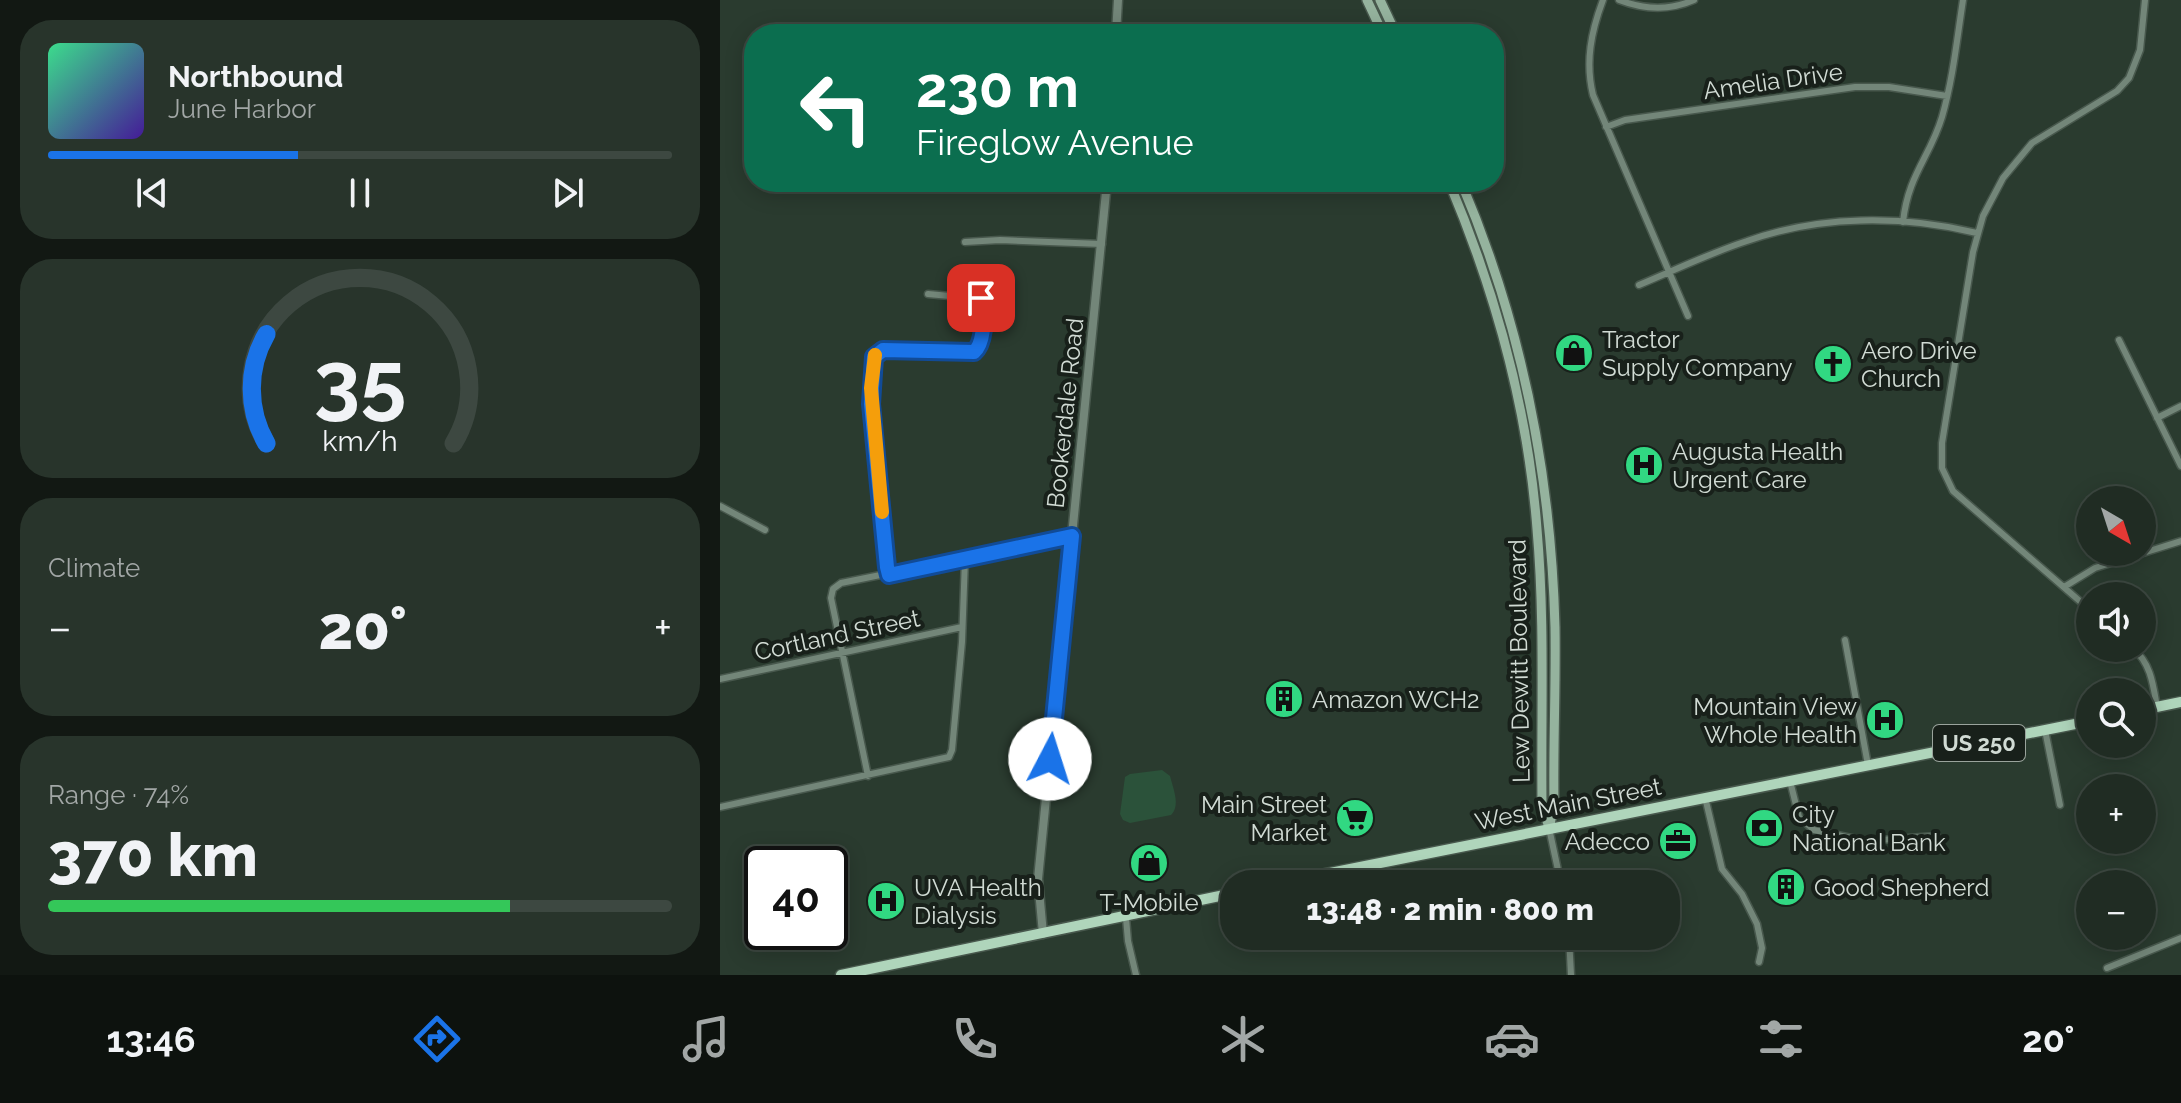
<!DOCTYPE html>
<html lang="en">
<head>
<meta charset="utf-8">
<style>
	body { margin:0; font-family:Raleway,sans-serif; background:#28342b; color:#f1f3f6; height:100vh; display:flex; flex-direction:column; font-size:30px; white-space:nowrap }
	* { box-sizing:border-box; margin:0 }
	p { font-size:26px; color:#a2a7a6 }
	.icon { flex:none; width:44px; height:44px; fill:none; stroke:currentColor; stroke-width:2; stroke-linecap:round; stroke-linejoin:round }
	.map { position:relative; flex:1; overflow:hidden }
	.side { display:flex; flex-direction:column; gap:20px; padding:20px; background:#121813; width:720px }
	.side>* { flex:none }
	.top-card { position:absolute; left:24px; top:24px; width:760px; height:168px; border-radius:32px; box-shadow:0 4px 20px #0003,0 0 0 2px #3d4841; background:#0b6e4f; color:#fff; overflow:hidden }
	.needle { width:52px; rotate:141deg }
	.tools { position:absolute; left:1356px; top:486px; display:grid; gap:16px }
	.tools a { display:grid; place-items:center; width:80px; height:80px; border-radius:50%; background:#202c23; box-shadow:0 4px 20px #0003,0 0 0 2px #3d4841; font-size:40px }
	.speed { position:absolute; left:24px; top:846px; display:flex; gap:16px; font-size:40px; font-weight:700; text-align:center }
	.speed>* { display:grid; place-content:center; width:104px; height:104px; border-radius:50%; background:#202c23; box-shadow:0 4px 20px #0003,0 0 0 2px #3d4841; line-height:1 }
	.speed .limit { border:4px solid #111; border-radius:12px; background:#fff; color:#111 }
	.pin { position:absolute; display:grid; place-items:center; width:68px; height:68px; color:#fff; margin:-34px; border-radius:16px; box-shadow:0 4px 12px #0006 }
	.me { position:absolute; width:88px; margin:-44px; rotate:5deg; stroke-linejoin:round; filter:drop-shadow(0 0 6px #0008) }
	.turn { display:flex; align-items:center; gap:28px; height:168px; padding:0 40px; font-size:36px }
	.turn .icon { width:104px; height:104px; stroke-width:2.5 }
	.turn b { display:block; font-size:56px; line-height:68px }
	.big { font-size:60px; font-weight:800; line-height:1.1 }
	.side .card { flex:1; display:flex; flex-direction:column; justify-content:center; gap:12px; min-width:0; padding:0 28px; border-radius:32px; background:#28342b }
	.side .dial { align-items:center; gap:0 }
	.dial svg { height:208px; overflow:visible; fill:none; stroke:#3d4841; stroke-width:7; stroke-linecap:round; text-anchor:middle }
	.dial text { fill:#f1f3f6; stroke:none }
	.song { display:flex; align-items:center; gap:24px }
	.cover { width:96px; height:96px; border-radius:12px; background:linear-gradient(135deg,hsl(150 70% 55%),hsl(260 70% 35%)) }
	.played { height:8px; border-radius:4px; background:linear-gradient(90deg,#1a73e8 40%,#3d4841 40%) }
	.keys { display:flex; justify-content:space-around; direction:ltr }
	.heat { display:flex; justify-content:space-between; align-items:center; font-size:44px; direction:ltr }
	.charge { height:12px; border-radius:6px; background:linear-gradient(90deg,#34c759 74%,#3d4841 0) }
	.trip { position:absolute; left:500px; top:870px; width:460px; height:80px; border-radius:32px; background:#202c23; box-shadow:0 4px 20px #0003,0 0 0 2px #3d4841; font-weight:800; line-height:80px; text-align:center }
	.tab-bar { display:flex; height:128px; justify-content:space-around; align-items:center; background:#0d120e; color:#a2a7a6 }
	.tab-bar .icon { width:56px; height:56px }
	.tab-bar .active { color:#1a73e8 }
	.tab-bar b { font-size:36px; color:#f1f3f6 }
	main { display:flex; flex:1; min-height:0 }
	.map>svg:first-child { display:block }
	.green { fill:#2b523a }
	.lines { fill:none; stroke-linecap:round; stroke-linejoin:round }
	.minor-casing { stroke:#48584d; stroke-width:9 }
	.tertiary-casing { stroke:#48584d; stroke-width:11 }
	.secondary-casing { stroke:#48584d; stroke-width:12 }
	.primary-casing { stroke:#48584d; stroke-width:13 }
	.minor { stroke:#738679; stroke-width:6 }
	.tertiary { stroke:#738679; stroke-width:8 }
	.secondary { stroke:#95b39e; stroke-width:9 }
	.primary { stroke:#afd5bb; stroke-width:10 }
	.route-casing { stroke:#114b97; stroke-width:20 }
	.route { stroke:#1a73e8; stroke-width:14 }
	.slow { stroke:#f59e0b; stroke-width:14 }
	.labels { text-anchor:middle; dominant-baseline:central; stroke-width:8; stroke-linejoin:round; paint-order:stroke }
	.shield { fill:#18201a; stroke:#9aa39c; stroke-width:2 }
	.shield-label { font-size:22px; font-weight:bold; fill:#d1dbd4 }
	.street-label { font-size:24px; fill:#d1dbd4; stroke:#18201a }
	.poi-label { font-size:24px; fill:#d1dbd4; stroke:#18201a; text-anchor:start }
</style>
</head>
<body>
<main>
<section class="side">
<div class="card">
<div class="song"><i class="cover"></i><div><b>Northbound</b><p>June Harbor</p></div></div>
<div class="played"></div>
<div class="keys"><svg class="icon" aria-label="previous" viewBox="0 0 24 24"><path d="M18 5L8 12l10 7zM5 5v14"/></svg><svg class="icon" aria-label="pause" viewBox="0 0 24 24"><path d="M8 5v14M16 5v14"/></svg><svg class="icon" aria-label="next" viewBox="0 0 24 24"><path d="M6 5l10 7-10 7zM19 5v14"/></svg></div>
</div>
<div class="card dial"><svg viewBox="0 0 100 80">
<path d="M14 69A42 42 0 1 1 86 69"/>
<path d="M14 69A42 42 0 0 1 14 27" stroke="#1a73e8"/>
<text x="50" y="56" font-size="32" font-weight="700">35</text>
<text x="50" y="72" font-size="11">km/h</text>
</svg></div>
<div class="card"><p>Climate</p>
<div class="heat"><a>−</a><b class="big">20°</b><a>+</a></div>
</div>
<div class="card"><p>Range · 74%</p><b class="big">370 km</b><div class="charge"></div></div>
</section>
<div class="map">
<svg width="1461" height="975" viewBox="0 0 1461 975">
	<rect width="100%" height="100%" fill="#2a3b2f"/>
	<path class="green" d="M442,770L450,776C453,788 461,806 451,815L410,823L403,820L400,814L405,777L410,774Z"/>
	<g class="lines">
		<g class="minor-casing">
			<path id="minor" d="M883,0C871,32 865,62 873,95L968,316
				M899,0C925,10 949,11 974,0
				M886,127L905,120L1135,87H1169L1227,96
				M1183,222C1188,175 1210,157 1222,117C1233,79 1237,39 1243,0
				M245,242L280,240L382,244
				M919,285C955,270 990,253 1027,241C1100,215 1182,215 1257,233
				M1399,340L1461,466
				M1437,418L1461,406
				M0,506L45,530
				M169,575L151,404L154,357L163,350L254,352L260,346L263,299L208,294
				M1344,587L1375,568L1461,541
				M1370,610L1233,491L1222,468V443L1253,252L1263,216L1283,178L1312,143L1397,91L1409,78L1420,50L1425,0
				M1125,640L1148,765
				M1413,648C1431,664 1433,684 1437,707
				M0,679L242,627
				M1325,730L1340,805
				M148,776L111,598L113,589L121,583L352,536
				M1070,781L1079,817L1094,830L1145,841L1217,836
				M985,797L1002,869L1022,894L1037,924L1042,948L1039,962
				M0,807L229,757L232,750L242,642L245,559
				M829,828L841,884
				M406,918L408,941L416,975
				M849,936L851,975
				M1387,968L1461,938"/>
		</g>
		<g class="tertiary-casing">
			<path id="tertiary" d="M396,34L398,0
				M323,934L318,879L387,182"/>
		</g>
		<g class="secondary-casing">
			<path id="secondary" d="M647,0L663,34
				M660,0L676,34
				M729,182C775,291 808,410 817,529C825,620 821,711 822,803L829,828
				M741,182C801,323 831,474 835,627C836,685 833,745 834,803L830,825"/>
		</g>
		<g class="primary-casing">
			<path id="primary" d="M1422,710L1461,702
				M555,884L1370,721
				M121,975L514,893"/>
		</g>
		<use href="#minor" class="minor"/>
		<use href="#tertiary" class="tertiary"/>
		<use href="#secondary" class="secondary"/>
		<use href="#primary" class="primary"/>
	</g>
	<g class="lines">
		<g class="route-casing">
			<path id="route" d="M261,298L264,301C264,315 265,343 254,352L163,350L154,357L151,404L167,567L169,575L352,536L330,759"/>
		</g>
		<use href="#route" class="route"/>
		<path class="slow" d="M155,355L151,388L162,512"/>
	</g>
	<defs>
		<g id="shop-disc" transform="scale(2)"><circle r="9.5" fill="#31d882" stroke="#18201a"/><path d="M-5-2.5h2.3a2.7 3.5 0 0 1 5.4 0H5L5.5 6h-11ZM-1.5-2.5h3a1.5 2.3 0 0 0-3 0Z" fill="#111"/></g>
		<g id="church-disc" transform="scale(2)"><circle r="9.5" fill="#31d882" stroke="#18201a"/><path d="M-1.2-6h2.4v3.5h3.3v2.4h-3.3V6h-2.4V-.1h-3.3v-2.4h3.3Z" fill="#111"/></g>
		<g id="hospital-disc" transform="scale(2)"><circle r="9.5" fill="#31d882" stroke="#18201a"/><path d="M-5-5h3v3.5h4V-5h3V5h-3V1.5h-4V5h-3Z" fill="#111"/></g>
		<g id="building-disc" transform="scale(2)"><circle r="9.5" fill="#31d882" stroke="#18201a"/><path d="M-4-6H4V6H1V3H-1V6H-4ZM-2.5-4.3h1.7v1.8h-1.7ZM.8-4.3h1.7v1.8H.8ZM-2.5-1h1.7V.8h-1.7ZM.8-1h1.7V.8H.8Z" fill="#111"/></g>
		<g id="supermarket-disc" transform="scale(2)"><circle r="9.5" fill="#31d882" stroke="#18201a"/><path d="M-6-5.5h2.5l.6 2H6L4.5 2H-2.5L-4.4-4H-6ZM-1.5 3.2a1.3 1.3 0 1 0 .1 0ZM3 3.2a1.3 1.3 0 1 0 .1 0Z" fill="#111"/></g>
		<g id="bank-disc" transform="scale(2)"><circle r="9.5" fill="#31d882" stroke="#18201a"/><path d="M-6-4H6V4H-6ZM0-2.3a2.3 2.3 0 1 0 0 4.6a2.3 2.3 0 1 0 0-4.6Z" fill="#111"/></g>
		<g id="office-disc" transform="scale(2)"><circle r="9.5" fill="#31d882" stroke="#18201a"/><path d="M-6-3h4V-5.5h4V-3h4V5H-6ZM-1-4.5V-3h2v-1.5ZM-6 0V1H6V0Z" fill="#111"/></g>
	</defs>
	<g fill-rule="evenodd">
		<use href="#shop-disc" x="854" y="353"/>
		<use href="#church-disc" x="1113" y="364"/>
		<use href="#hospital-disc" x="924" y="465"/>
		<use href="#building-disc" x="564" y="699"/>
		<use href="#hospital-disc" x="1165" y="720"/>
		<use href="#supermarket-disc" x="635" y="818"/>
		<use href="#bank-disc" x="1044" y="828"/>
		<use href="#office-disc" x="958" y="841"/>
		<use href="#shop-disc" x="429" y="863"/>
		<use href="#building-disc" x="1066" y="887"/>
		<use href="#hospital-disc" x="166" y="901"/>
	</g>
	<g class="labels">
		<rect class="shield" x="1213" y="725" width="92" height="36" rx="6"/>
		<g class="shield-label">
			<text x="1259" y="743">US 250</text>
		</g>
		<g class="street-label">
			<text transform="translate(1053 81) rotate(-8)">Amelia Drive</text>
			<text transform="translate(345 413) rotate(-84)">Bookerdale Road</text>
			<text transform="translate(117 635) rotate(-12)">Cortland Street</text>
			<text transform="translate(799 661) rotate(-91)">Lew Dewitt Boulevard</text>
			<text transform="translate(848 804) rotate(-11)">West Main Street</text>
		</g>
		<g class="poi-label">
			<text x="882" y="339">Tractor<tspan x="882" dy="28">Supply Company</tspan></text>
			<text x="1141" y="350">Aero Drive<tspan x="1141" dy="28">Church</tspan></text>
			<text x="952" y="451">Augusta Health<tspan x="952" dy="28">Urgent Care</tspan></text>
			<text x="592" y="699">Amazon WCH2</text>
			<text x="1137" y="706" text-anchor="end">Mountain View<tspan x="1137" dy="28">Whole Health</tspan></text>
			<text x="607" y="804" text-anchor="end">Main Street<tspan x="607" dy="28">Market</tspan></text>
			<text x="1072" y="814">City<tspan x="1072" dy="28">National Bank</tspan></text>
			<text x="930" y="841" text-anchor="end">Adecco</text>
			<text x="194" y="887">UVA Health<tspan x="194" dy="28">Dialysis</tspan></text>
			<text x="1094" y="887">Good Shepherd</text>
			<text x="429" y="902" text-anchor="middle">T-Mobile</text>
		</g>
	</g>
</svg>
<div class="tools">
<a><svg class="needle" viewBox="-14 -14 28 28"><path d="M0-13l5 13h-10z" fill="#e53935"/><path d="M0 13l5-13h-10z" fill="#a2a7a6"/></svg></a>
<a><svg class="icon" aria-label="sound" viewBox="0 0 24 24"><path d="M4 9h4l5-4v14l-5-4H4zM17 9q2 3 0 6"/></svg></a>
<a><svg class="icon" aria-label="search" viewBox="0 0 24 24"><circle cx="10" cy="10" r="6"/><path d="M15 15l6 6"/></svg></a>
<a>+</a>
<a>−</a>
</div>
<div class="speed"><div class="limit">40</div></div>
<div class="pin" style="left:261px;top:298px;background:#d93025"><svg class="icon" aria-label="arrive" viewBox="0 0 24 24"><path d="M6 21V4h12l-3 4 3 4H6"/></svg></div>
<svg class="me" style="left:330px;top:759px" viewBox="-20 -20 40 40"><circle r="19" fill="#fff"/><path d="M0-13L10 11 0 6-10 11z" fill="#1a73e8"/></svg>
<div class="trip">13:48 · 2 min · 800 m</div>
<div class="top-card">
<div class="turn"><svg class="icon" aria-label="left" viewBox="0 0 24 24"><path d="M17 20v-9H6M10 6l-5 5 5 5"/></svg><div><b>230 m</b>Fireglow Avenue</div></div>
</div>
</div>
</main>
<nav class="tab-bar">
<b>13:46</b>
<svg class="icon active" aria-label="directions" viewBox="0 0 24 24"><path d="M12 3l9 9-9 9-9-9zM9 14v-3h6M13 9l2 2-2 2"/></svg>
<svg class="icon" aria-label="music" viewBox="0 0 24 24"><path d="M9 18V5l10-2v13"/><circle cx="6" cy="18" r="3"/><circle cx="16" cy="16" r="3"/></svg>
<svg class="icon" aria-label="phone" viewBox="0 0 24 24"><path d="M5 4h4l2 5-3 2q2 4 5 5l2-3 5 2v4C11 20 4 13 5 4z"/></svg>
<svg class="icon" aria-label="climate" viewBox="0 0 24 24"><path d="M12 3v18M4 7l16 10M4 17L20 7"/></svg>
<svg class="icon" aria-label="car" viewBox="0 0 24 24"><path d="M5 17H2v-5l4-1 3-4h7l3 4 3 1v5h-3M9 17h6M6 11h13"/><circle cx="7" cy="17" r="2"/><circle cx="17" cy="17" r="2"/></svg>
<svg class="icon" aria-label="filters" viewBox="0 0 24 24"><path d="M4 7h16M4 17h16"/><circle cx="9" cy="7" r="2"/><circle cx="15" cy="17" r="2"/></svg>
<b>20°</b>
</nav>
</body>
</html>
